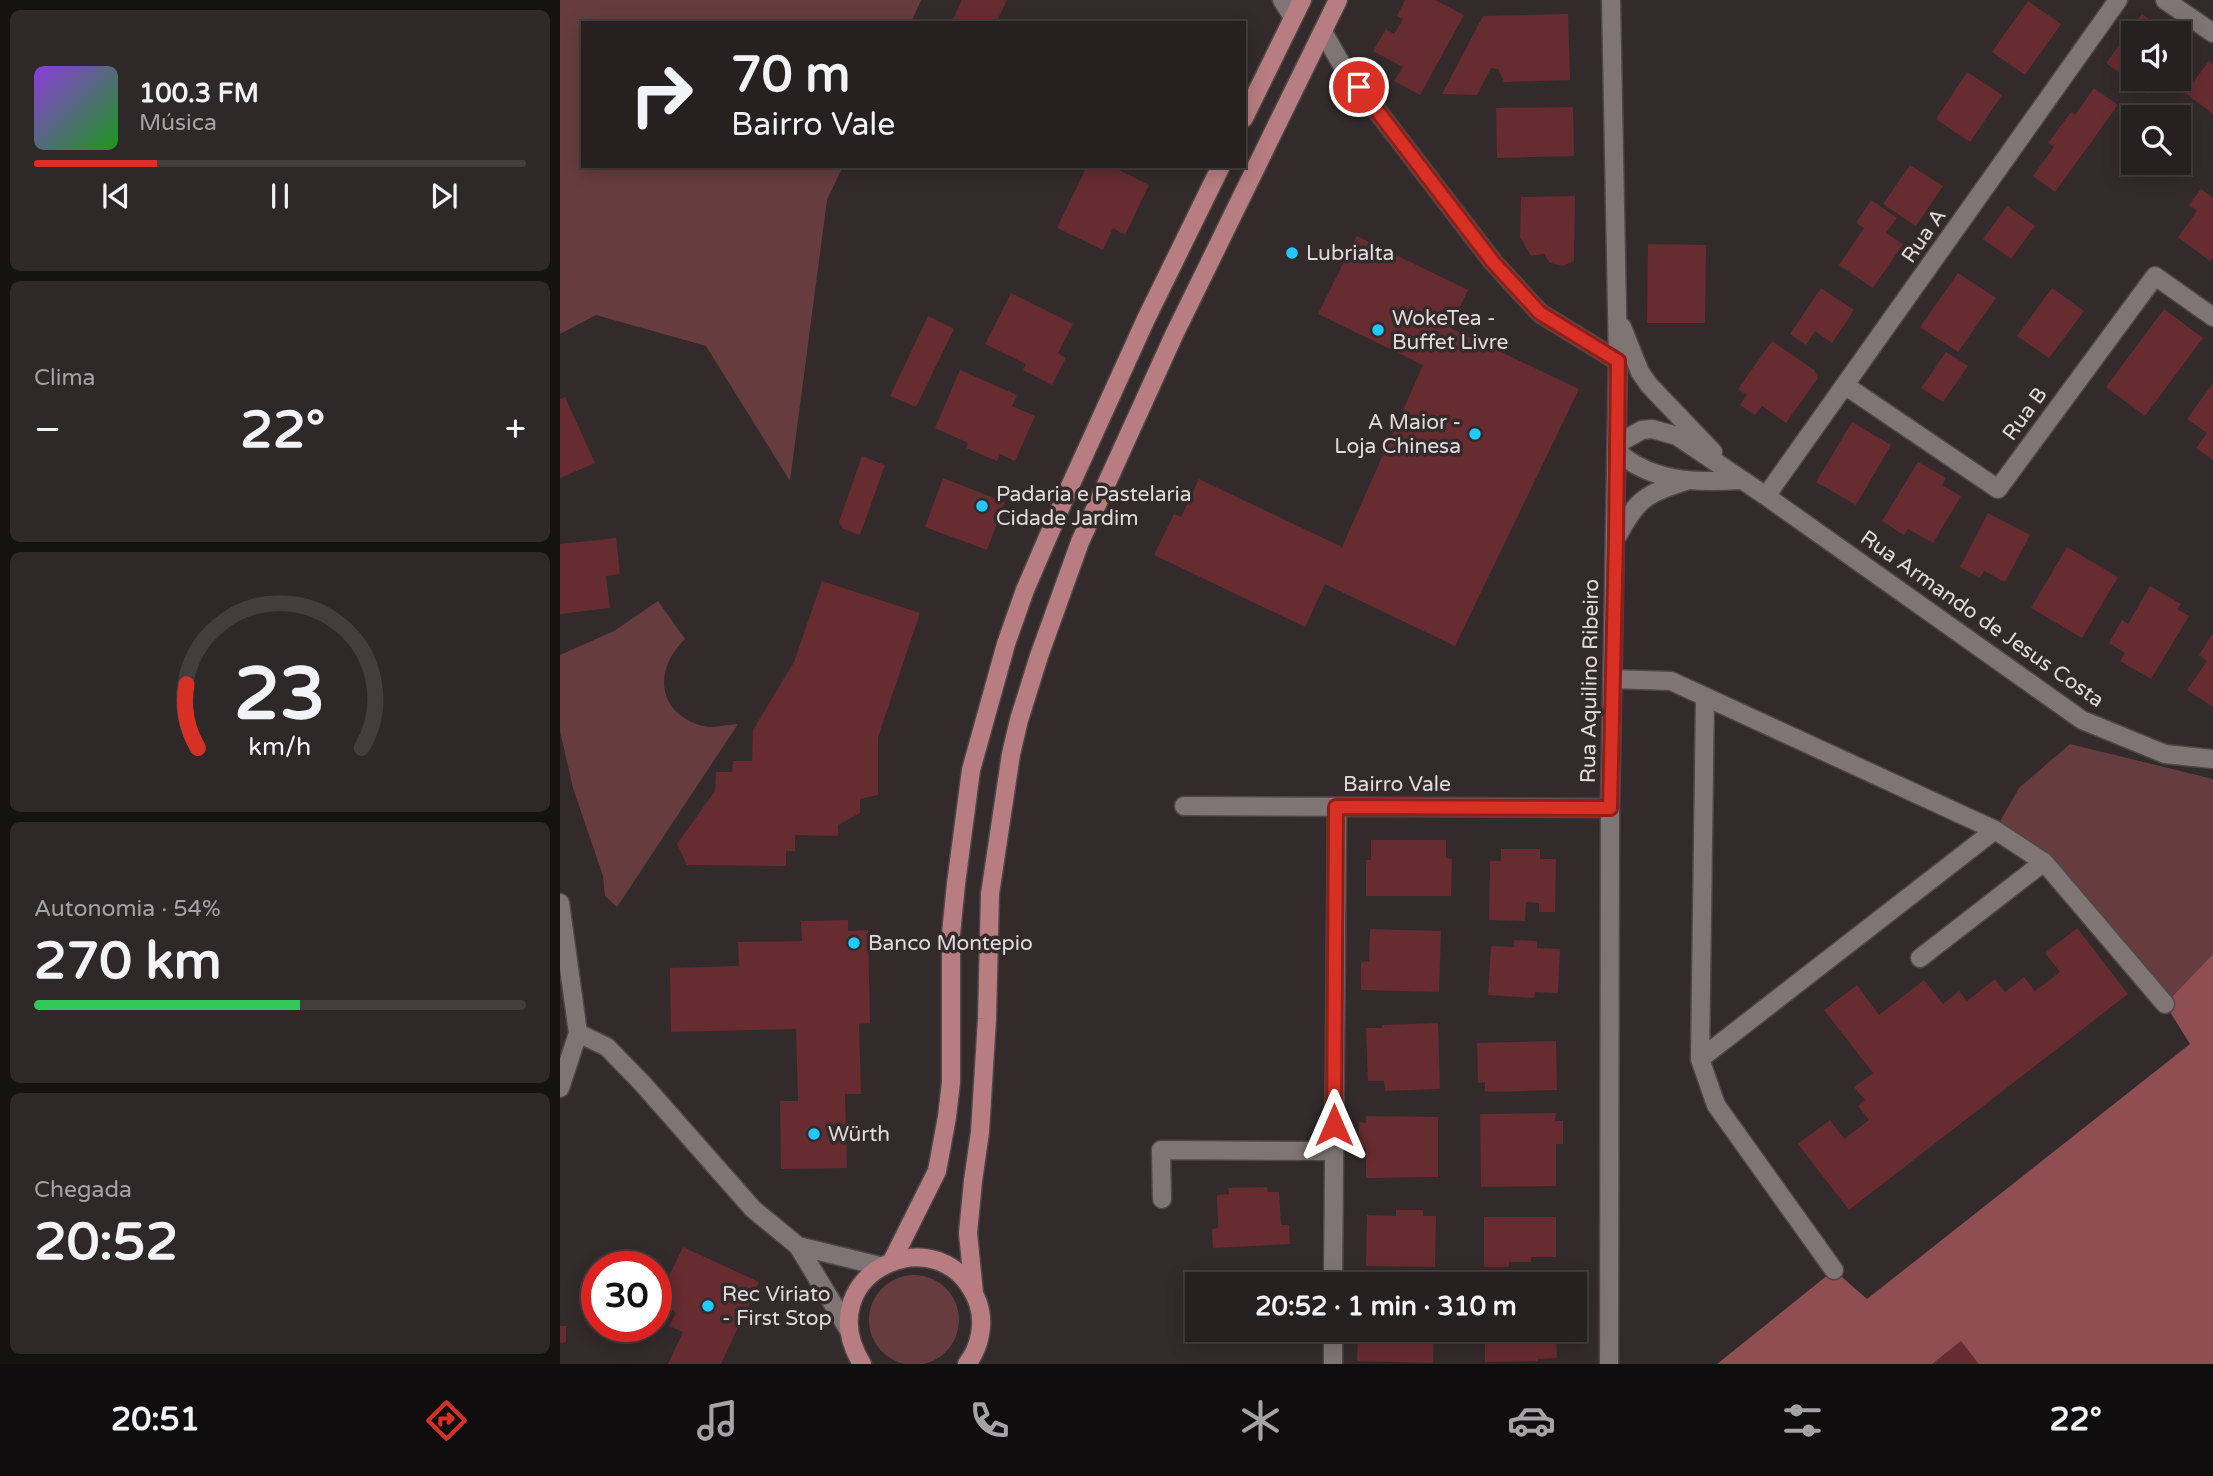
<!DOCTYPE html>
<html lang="pt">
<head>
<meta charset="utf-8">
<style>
	body { margin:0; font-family:"Varela Round",sans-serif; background:#2e2829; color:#f1f3f6; height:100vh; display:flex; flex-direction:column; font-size:26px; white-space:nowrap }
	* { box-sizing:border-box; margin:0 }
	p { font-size:23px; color:#a4a3a5 }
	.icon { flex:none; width:38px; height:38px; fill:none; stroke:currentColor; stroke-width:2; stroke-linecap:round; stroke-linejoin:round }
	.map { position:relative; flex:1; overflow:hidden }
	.details { display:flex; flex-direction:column; gap:10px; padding:10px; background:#151212; width:560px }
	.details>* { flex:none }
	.banner { position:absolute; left:21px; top:21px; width:665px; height:147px; border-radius:0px; box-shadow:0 4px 18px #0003,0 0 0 2px #423e3e; background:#262020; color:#f1f3f6; overflow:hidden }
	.controls { position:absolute; left:1561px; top:21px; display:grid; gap:14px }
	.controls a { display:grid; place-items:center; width:70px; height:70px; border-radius:0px; background:#262020; box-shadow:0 4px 18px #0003,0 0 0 2px #423e3e; font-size:35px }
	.speed { position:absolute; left:21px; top:1251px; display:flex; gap:14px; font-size:35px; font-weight:700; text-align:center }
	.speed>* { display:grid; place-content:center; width:91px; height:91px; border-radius:50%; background:#262020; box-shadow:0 4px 18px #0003,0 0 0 2px #423e3e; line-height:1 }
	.speed .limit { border:10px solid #d22; background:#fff; color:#111 }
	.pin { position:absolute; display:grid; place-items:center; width:60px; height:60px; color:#fff; margin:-30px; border:4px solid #fff; border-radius:50%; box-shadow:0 2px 7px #0007 }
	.me { position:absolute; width:77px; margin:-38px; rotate:0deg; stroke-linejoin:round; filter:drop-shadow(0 0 5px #0008) }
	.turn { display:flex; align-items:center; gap:24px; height:147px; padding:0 35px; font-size:32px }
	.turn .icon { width:91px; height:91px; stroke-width:2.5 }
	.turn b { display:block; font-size:49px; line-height:60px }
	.big { font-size:52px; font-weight:800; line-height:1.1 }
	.details .tile { flex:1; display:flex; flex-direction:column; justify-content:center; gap:10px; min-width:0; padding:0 24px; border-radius:10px; background:#2e2829 }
	.details .dial { align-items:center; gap:0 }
	.dial svg { height:182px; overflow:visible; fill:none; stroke:#423e3e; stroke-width:7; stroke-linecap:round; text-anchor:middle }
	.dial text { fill:#f1f3f6; stroke:none }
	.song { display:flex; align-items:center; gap:21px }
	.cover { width:84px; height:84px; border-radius:10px; background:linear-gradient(135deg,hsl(270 70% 55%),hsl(120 70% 35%)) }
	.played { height:7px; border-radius:4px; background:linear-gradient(90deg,#d93025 25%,#423e3e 25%) }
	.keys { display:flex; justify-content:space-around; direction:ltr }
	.heat { display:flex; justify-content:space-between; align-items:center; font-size:38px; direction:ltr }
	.charge { height:10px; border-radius:5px; background:linear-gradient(90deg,#34c759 54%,#423e3e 0) }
	.trip { position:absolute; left:625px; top:1272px; width:402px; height:70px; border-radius:0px; background:#262020; box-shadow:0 4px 18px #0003,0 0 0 2px #423e3e; font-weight:800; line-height:70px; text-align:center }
	.tabs { display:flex; height:112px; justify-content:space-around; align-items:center; background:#0f0d0d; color:#a4a3a5 }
	.tabs .icon { width:49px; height:49px }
	.tabs .selected { color:#d93025 }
	.tabs b { font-size:32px; color:#f1f3f6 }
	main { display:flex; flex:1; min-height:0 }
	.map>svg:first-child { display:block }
	.green { fill:#673c3e }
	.forest { fill:#8e4e52 }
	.building { fill:#672c30 }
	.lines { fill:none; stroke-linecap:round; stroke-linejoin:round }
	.minor-casing { stroke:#4e4747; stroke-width:21 }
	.major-casing { stroke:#4e4747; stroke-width:21 }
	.minor { stroke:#7f7575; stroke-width:18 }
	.major { stroke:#b77d80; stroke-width:18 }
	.route-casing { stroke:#8d1f18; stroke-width:18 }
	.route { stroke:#d93025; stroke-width:12 }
	.poi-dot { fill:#21c9fd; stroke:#332a2b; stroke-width:2.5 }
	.labels { text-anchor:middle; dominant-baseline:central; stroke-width:7; stroke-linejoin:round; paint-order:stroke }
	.street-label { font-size:21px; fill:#e1dbdb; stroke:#332a2b }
	.poi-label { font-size:21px; fill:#e1dbdb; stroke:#332a2b; text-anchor:start }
</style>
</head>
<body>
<main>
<section class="details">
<div class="tile">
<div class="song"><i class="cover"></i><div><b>100.3 FM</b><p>Música</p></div></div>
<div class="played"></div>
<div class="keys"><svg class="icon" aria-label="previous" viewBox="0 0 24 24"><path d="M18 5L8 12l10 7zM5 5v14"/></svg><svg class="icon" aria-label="pause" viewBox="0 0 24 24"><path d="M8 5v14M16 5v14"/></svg><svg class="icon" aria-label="next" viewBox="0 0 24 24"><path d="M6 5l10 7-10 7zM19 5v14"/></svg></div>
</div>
<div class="tile"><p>Clima</p>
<div class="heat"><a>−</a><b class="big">22°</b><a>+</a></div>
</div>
<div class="tile dial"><svg viewBox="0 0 100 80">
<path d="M14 69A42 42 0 1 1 86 69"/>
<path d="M14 69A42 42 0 0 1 9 41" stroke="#d93025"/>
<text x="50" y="56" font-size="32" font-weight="700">23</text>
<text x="50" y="72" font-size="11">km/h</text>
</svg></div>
<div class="tile"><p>Autonomia · 54%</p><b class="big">270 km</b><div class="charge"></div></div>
<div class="tile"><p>Chegada</p><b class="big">20:52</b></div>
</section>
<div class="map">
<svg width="1653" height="1364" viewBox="0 0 1653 1364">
	<rect width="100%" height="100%" fill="#332a2b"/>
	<path class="green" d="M0,0H361L351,23H23V166H283L267,200L230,481L146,346L36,315L0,334Z
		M98,601L125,639C95,668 95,710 139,725C151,729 165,725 178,724L57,907L45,896L43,876L13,788L0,731V655L54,631Z
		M1510,744L1653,779V954L1605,1004L1484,862L1435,830L1459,788Z
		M309 1320a45 45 0 1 1 90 0a45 45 0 1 1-90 0Z"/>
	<path class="forest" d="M1653,954V1364H1157L1274,1270L1307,1299L1630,1044L1605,1004Z"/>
	<path class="building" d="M402,0H447L436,23H391Z
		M845,0H875L904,15L860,95L834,81L843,67L813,51L826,29L834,34L843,19L837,16Z
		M1468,1L1501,24L1465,75L1432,52Z
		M1008,14L1010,80L944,82L938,69L931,68L917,95L882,94L923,16Z
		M1582,14L1608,33H1573V79H1599L1588,94L1546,63Z
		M1649,61L1653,64V114L1625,93Z
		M1407,72L1442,95L1410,142L1376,119Z
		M1534,88L1558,105L1495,192L1473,176L1494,147L1488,143L1511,112L1515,115Z
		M1013,107L1014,156L937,158L936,108Z
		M1350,165L1383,186L1356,226L1323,204Z
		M527,166H551L589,185L565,235L553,228L543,250L497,228Z
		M1641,189L1653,198V258L1650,261L1618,237L1637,211L1629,205Z
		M1015,196L1014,261L1003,266L990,263L984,254L971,256L960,237L961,197Z
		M1311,200L1337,218L1326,233L1343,244L1313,288L1279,265L1304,228L1296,223Z
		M1447,206L1475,226L1451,259L1423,239Z
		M797,236L908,290L890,328L1019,389L895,646L765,584L745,627L594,555L614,514L621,517L639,479L782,547L863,365L758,314Z
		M1088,244L1146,245L1145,323H1087Z
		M1398,273L1436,298L1398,352L1360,327Z
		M1261,288L1294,310L1272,343L1255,331L1246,345L1230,334Z
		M1492,288L1524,311L1489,358L1457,336Z
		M451,293L513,324L498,353L506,358L492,385L463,370L466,364L425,344Z
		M1604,309L1643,338L1585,416L1546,387Z
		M368,316L394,329L356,407L330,396Z
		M1212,341L1254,370L1258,378L1226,423L1202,406L1195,415L1180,405L1187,395L1178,389Z
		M1386,352L1408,366L1383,402L1361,388Z
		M400,370L457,395L452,406L475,416L455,461L440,454L437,461L406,448L408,443L375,428Z
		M1653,383V460L1636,448L1647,433L1627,419Z
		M5,397L35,463L0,478V399Z
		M1292,422L1331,445L1296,505L1256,482Z
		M302,456L325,465L300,535L283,529L279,522Z
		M1358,462L1386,478L1382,485L1401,496L1373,543L1348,529L1344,535L1322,521Z
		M383,478L445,502L427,550L365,527Z
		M1428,513L1470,535L1445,582L1424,571L1420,578L1400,567Z
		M56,538L60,574L46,576L50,608L0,614V544Z
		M1507,547L1558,577L1522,638L1471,608Z
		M262,581L360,613L318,737V795L300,799V813L278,825V836L235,835V851H226V866L127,865L117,844L155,791L156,772H172L173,761H192L193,730L234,662Z
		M1590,586L1621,604L1617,609L1629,616L1591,679L1560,661L1565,653L1549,643L1562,620L1568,624Z
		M1653,633V707L1627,690L1647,661L1639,655Z
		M811,840H886V858L892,859L891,896H806V860H811Z
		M941,849H980V859H996L995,912H979V903L966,902L965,921L929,920L930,861H941Z
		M288,920V931L308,930L310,1023L299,1024L301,1094H285L287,1168L221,1169L220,1101H238L236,1029L111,1032L110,968L179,966L178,942L242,941L241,921Z
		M1517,928L1568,994L1289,1210L1238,1144L1270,1120L1284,1139L1309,1120L1298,1106L1305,1100L1294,1087L1313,1073L1264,1010L1297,985L1319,1015L1364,980L1383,1004L1399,991L1407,1001L1435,979L1445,992L1464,977L1475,991L1500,972L1485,953Z
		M810,929L881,931L879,992L801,990V962L809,961Z
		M954,940L977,941V948L1000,949L998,993L975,992L974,998L928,995L931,946L954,947Z
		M878,1023L880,1089L825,1091L824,1081H808L806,1028H822V1025Z
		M996,1041L997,1090L930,1092L925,1091V1082L918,1083L917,1043Z
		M996,1113L995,1121H1003V1144H996V1186L921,1187L920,1114Z
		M806,1116L878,1117V1177L806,1178V1148H798L799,1122L806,1123Z
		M707,1187L708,1192H719L721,1225H729L730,1244L653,1248L652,1229L658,1228L657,1195L669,1194L668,1188Z
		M836,1210H863V1216H876L875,1267L806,1266L807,1215L836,1216Z
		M924,1217H996V1257H971V1262H949V1267H924Z
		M123,1247L199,1282L161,1364H108L123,1332L109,1326L116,1313L98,1299Z
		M641,1275H721V1284H641Z
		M0,1326H6V1342L0,1343Z
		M798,1330H874L873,1363L797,1361Z
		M925,1330H996L997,1358L977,1359L978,1361L925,1362Z
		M1401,1341L1419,1364H1372Z"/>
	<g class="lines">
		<g class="minor-casing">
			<path id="minor" d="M722,0L733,17
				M1605,0L1653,33
				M763,32L782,65L933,262L980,313L1058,361
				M1062,327L1080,372L1089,385L1153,452
				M1286,386L1438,489L1595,276L1653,317
				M1057,451L1062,441L1082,430L1092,429L1117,436L1206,496L1522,720L1605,754L1653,759
				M1057,451C1090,482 1137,483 1180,480
				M1206,496L1558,0
				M1058,535C1078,498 1086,494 1126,481
				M1052,679L1111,681L1435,830L1484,862L1605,1004
				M1145,697L1140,1059L1156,1105L1274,1270
				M624,806L1050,808
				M0,903L18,1033L47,1047L82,1083L193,1209L238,1246L287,1327
				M1360,958L1484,862
				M1140,1059L1435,830
				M0,1088L18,1033
				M602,1199L601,1150L774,1151
				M238,1246L320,1266
				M773,1284L777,807
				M773,1364V1330
				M1049,1364L1050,808L1058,361L1051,0"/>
		</g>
		<g class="major-casing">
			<path id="major" d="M684,118L742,0
				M332,1261L377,1171L387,1117L391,1082V934L396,884L411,770L446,644L465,590L506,495L586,319L661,166
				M414,1293L408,1233L413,1181L420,1132L427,1019L430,894L451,754L459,720L479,656L520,542L614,335L778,0
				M302,1364C246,1272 384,1211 418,1303C425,1323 420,1347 407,1364"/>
		</g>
		<use href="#minor" class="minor"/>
		<use href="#major" class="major"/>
	</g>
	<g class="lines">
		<g class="route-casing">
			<path id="route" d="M774,1125L776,807L1050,808L1056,538L1058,361L980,313L933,262L799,87"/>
		</g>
		<use href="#route" class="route"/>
	</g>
	<g class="poi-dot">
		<circle cx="732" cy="253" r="7"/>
		<circle cx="818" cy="330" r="7"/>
		<circle cx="915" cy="434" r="7"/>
		<circle cx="422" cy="506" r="7"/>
		<circle cx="294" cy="943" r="7"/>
		<circle cx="254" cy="1134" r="7"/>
		<circle cx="148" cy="1306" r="7"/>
	</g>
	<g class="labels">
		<g class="street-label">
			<text transform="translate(1364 236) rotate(-55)">Rua A</text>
			<text transform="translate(1465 414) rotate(-54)">Rua B</text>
			<text transform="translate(1422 619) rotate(35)">Rua Armando de Jesus Costa</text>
			<text transform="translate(1030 681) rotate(-89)">Rua Aquilino Ribeiro</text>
			<text x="837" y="784">Bairro Vale</text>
		</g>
		<g class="poi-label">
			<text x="746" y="253">Lubrialta</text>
			<text x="832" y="318">WokeTea -<tspan x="832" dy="24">Buffet Livre</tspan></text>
			<text x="901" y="422" text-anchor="end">A Maior -<tspan x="901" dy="24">Loja Chinesa</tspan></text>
			<text x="436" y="494">Padaria e Pastelaria<tspan x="436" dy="24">Cidade Jardim</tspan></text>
			<text x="308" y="943">Banco Montepio</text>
			<text x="268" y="1134">Würth</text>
			<text x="162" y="1294">Rec Viriato<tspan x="162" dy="24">- First Stop</tspan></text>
		</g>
	</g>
</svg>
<div class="controls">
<a><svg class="icon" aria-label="sound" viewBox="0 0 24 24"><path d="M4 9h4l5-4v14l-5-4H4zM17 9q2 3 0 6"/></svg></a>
<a><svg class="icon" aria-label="search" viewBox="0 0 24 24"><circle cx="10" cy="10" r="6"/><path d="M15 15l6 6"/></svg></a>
</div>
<div class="speed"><div class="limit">30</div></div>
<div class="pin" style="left:799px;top:87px;background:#d93025"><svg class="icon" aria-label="arrive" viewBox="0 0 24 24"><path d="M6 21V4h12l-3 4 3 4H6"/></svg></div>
<svg class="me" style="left:774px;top:1125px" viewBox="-20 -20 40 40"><path d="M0-17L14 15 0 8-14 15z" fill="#d93025" stroke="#fff" stroke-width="4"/></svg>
<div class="trip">20:52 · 1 min · 310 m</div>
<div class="banner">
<div class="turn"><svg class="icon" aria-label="right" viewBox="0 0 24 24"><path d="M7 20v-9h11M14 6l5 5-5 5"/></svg><div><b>70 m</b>Bairro Vale</div></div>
</div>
</div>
</main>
<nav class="tabs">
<b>20:51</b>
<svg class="icon selected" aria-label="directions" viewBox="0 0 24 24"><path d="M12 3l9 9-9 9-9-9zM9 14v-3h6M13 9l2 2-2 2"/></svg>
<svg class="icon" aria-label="music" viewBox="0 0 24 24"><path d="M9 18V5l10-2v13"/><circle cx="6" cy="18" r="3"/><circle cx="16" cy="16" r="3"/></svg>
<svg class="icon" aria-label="phone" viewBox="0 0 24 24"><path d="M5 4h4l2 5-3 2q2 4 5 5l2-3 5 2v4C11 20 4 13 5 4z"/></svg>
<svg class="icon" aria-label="climate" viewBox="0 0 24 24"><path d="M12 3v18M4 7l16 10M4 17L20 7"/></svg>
<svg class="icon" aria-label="car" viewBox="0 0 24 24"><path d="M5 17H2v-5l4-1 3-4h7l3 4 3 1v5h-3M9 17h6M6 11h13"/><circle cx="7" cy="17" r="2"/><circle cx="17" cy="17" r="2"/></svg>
<svg class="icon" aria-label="filters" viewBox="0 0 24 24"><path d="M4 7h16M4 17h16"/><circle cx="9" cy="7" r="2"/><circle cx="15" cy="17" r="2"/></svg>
<b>22°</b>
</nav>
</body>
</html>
